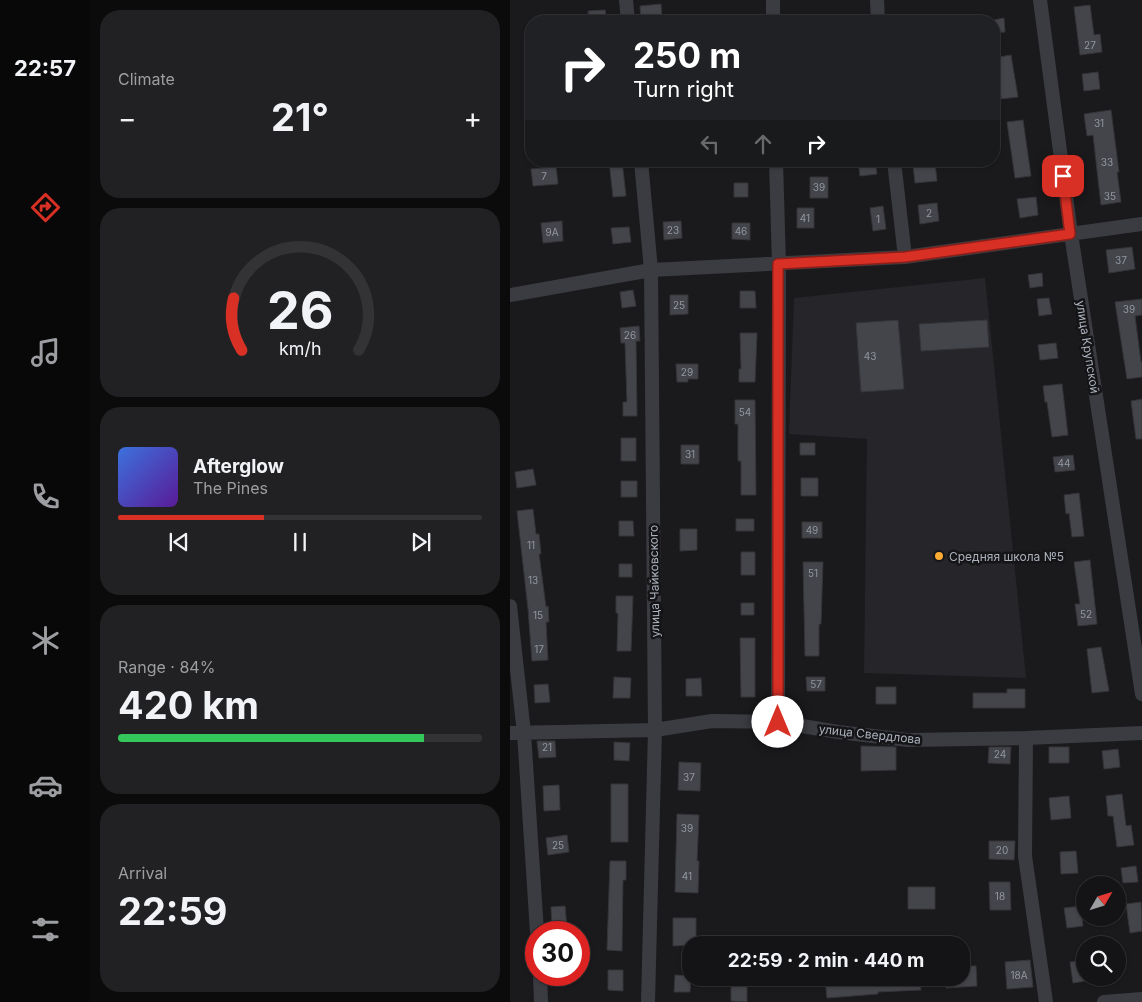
<!DOCTYPE html>
<html lang="en">
<head>
<meta charset="utf-8">
<style>
	body { margin:0; font-family:Inter,sans-serif; background:#212123; color:#f1f3f6; height:100vh; display:flex; flex-direction:column; font-size:19px; white-space:nowrap }
	* { box-sizing:border-box; margin:0 }
	p { font-size:16px; color:#9d9ea1 }
	.icon { flex:none; width:28px; height:28px; fill:none; stroke:currentColor; stroke-width:2; stroke-linecap:round; stroke-linejoin:round }
	.map { position:relative; flex:1; overflow:hidden }
	.side { display:flex; flex-direction:column; gap:10px; padding:10px; background:#0b0b0c; width:420px }
	.side>* { flex:none }
	.guide { position:absolute; left:15px; top:15px; width:475px; height:152px; border-radius:20px; box-shadow:0 1px 4px #0004,0 0 0 1px #333335; background:#202124; color:#fff; overflow:hidden }
	.needle { width:32px; rotate:51deg }
	.buttons { position:absolute; left:566px; top:876px; display:grid; gap:10px }
	.buttons a { display:grid; place-items:center; width:50px; height:50px; border-radius:50%; background:#141416; box-shadow:0 1px 4px #0004,0 0 0 1px #333335; font-size:25px }
	.speed { position:absolute; left:15px; top:921px; display:flex; gap:10px; font-size:25px; font-weight:700; text-align:center }
	.speed>* { display:grid; place-content:center; width:65px; height:65px; border-radius:50%; background:#141416; box-shadow:0 1px 4px #0004,0 0 0 1px #333335; line-height:1 }
	.speed .limit { border:8px solid #d22; background:#fff; color:#111 }
	.pin { position:absolute; display:grid; place-items:center; width:42px; height:42px; color:#fff; margin:-21px; border-radius:10px; box-shadow:0 2px 8px #0006 }
	.me { position:absolute; width:55px; margin:-28px; rotate:0deg; stroke-linejoin:round; filter:drop-shadow(0 0 4px #0008) }
	.turn { display:flex; align-items:center; gap:18px; height:105px; padding:0 25px; font-size:22px }
	.turn .icon { width:65px; height:65px; stroke-width:2.5 }
	.turn b { display:block; font-size:35px; line-height:42px }
	.lanes { display:flex; align-items:center; height:48px; padding:0 25px; background:#0003; justify-content:center; gap:25px; direction:ltr }
	.lanes .off { opacity:.35 }
	.big { font-size:38px; font-weight:700; line-height:1.1 }
	.side .card { flex:1; display:flex; flex-direction:column; justify-content:center; gap:8px; min-width:0; padding:0 18px; border-radius:20px; background:#212123 }
	.side .dial { align-items:center; gap:0 }
	.dial svg { height:130px; overflow:visible; fill:none; stroke:#333335; stroke-width:7; stroke-linecap:round; text-anchor:middle }
	.dial text { fill:#f1f3f6; stroke:none }
	.song { display:flex; align-items:center; gap:15px }
	.cover { width:60px; height:60px; border-radius:8px; background:linear-gradient(135deg,hsl(220 70% 55%),hsl(270 70% 35%)) }
	.played { height:5px; border-radius:2px; background:linear-gradient(90deg,#d93025 40%,#333335 40%) }
	.keys { display:flex; justify-content:space-around; direction:ltr }
	.heat { display:flex; justify-content:space-between; align-items:center; font-size:28px; direction:ltr }
	.charge { height:8px; border-radius:4px; background:linear-gradient(90deg,#34c759 84%,#333335 0) }
	.trip { position:absolute; left:172px; top:936px; width:288px; height:50px; border-radius:20px; background:#141416; box-shadow:0 1px 4px #0004,0 0 0 1px #333335; font-weight:700; line-height:50px; text-align:center }
	main { display:flex; flex:1; min-height:0 }
	.tabs { display:flex; flex-direction:column; width:90px; justify-content:space-around; align-items:center; background:#080809; color:#9d9ea1 }
	.tabs .icon { width:35px; height:35px }
	.tabs .current { color:#d93025 }
	.tabs b { font-size:22px; color:#f1f3f6 }
	.map>svg:first-child { display:block }
	.built { fill:#26262a }
	.building { fill:#44454a; stroke:#343439 }
	.lines { fill:none; stroke-linecap:round; stroke-linejoin:round }
	.minor { stroke:#3b3c42; stroke-width:14 }
	.route-casing { stroke:#8d1f18; stroke-width:12 }
	.route { stroke:#d93025; stroke-width:9 }
	.poi-dot { fill:#faac35; stroke:#151518; stroke-width:2 }
	.labels { text-anchor:middle; dominant-baseline:central; stroke-width:5; stroke-linejoin:round; paint-order:stroke }
	.number-label { font-size:10px; fill:#9297a0 }
	.street-label { font-size:12px; fill:#acb2bc; stroke:#151518 }
	.poi-label { font-size:12px; fill:#acb2bc; stroke:#151518; text-anchor:start }
</style>
</head>
<body>
<main>
<nav class="tabs">
<b>22:57</b>
<svg class="icon current" aria-label="directions" viewBox="0 0 24 24"><path d="M12 3l9 9-9 9-9-9zM9 14v-3h6M13 9l2 2-2 2"/></svg>
<svg class="icon" aria-label="music" viewBox="0 0 24 24"><path d="M9 18V5l10-2v13"/><circle cx="6" cy="18" r="3"/><circle cx="16" cy="16" r="3"/></svg>
<svg class="icon" aria-label="phone" viewBox="0 0 24 24"><path d="M5 4h4l2 5-3 2q2 4 5 5l2-3 5 2v4C11 20 4 13 5 4z"/></svg>
<svg class="icon" aria-label="climate" viewBox="0 0 24 24"><path d="M12 3v18M4 7l16 10M4 17L20 7"/></svg>
<svg class="icon" aria-label="car" viewBox="0 0 24 24"><path d="M5 17H2v-5l4-1 3-4h7l3 4 3 1v5h-3M9 17h6M6 11h13"/><circle cx="7" cy="17" r="2"/><circle cx="17" cy="17" r="2"/></svg>
<svg class="icon" aria-label="filters" viewBox="0 0 24 24"><path d="M4 7h16M4 17h16"/><circle cx="9" cy="7" r="2"/><circle cx="15" cy="17" r="2"/></svg>
</nav>
<section class="side">
<div class="card"><p>Climate</p>
<div class="heat"><a>−</a><b class="big">21°</b><a>+</a></div>
</div>
<div class="card dial"><svg viewBox="0 0 100 80">
<path d="M14 69A42 42 0 1 1 86 69"/>
<path d="M14 69A42 42 0 0 1 9 37" stroke="#d93025"/>
<text x="50" y="56" font-size="32" font-weight="700">26</text>
<text x="50" y="72" font-size="11">km/h</text>
</svg></div>
<div class="card">
<div class="song"><i class="cover"></i><div><b>Afterglow</b><p>The Pines</p></div></div>
<div class="played"></div>
<div class="keys"><svg class="icon" aria-label="previous" viewBox="0 0 24 24"><path d="M18 5L8 12l10 7zM5 5v14"/></svg><svg class="icon" aria-label="pause" viewBox="0 0 24 24"><path d="M8 5v14M16 5v14"/></svg><svg class="icon" aria-label="next" viewBox="0 0 24 24"><path d="M6 5l10 7-10 7zM19 5v14"/></svg></div>
</div>
<div class="card"><p>Range · 84%</p><b class="big">420 km</b><div class="charge"></div></div>
<div class="card"><p>Arrival</p><b class="big">22:59</b></div>
</section>
<div class="map">
<svg width="632" height="1002" viewBox="0 0 632 1002">
	<rect width="100%" height="100%" fill="#1a1a1d"/>
	<path class="built" d="M475,278L516,678L354,673L357,439L279,434L284,298Z"/>
	<path class="building" d="M151,4L152,20L131,21L130,6Z
		M580,5L584,35L590,34L592,52L570,55L564,7Z
		M95,10L97,21H79L78,11Z
		M494,18L495,32L484,33V20Z
		M501,55L508,97L491,99L487,69H484V58Z
		M588,72L590,89L574,91L572,74Z
		M601,110L609,172H607L611,202L591,205L583,135L577,136L574,114Z
		M513,120L521,176L505,178L497,122Z
		M99,161H112L116,196L103,197Z
		M348,161H365L367,174L350,176Z
		M425,163L427,181L405,183L403,165Z
		M46,167L48,184L23,186L21,169Z
		M300,177H318V198H300Z
		M224,183H238V197H224Z
		M526,197L528,215L510,218L507,199Z
		M427,203L429,221L410,224L408,205Z
		M373,206L376,229L363,231L360,208Z
		M287,208H304V228H287Z
		M52,221L53,241L33,243L31,223Z
		M171,221L172,238L154,240L153,222Z
		M222,223H240V240L222,239Z
		M119,227L121,242L103,244L101,228Z
		M622,247L625,269L599,273L596,250Z
		M532,273L533,286L520,288L518,275Z
		M123,290L126,306L112,308L110,292Z
		M230,291H245L246,308H230Z
		M160,295H178V314L160,315Z
		M539,298L542,314L529,316L527,299Z
		M632,299V315L625,316L631,362H632V377L617,379L605,302Z
		M388,320L394,389L351,392L346,323Z
		M477,320L479,347L411,351L409,324Z
		M129,326L130,341H126L127,416H113V402H117L115,343H111L110,328Z
		M230,333H247L245,382H229V369H231Z
		M546,343L548,358L530,360L528,345Z
		M166,364H188V379H178V382H167Z
		M552,384L558,435L542,437L537,402H535L533,386Z
		M632,399V439H626L621,401Z
		M225,400H245L246,495H231V461H228V424H225Z
		M111,438H126V461H111Z
		M290,443H305V455H290Z
		M171,445H189V464H171Z
		M563,455L565,470L545,472L543,457Z
		M23,469L26,485L7,488L5,472Z
		M291,478H308V496H291Z
		M111,481H127V497H111Z
		M569,493L574,536L562,537L559,513L556,514L554,495Z
		M23,509L26,534H29L31,554H29L36,607L38,606L39,622H36L38,660L22,661L18,609L7,511Z
		M226,519H244V531H226Z
		M109,521H123L124,536H109Z
		M292,522H312V538H292Z
		M170,529H187V550L170,551Z
		M231,552H245V575H231Z
		M580,560L587,624L568,626L565,604H570L564,562Z
		M293,562H313L311,624H309V656H295Z
		M109,564H122V577H109Z
		M106,596H123L121,651H107L108,613H106Z
		M231,603H244V615H231Z
		M230,638H245V697H231Z
		M591,647L599,691L582,693L577,649Z
		M104,677L121,678L120,698H103Z
		M296,677H315V691H297Z
		M191,678L192,696H176V679Z
		M38,684L40,702L25,703L24,685Z
		M366,687H386V704H366Z
		M497,689H515V708H463V693H497Z
		M27,741H45L46,757L29,758Z
		M104,742L120,743L119,761L104,760Z
		M351,746L386,747V770L351,771Z
		M479,747H501L500,764L478,763Z
		M539,747H559V763H539Z
		M608,749L610,767L594,769L592,751Z
		M169,762L191,763L190,791L168,790Z
		M101,784H118V842H101Z
		M49,785L50,810L34,811L33,786Z
		M612,794L616,826L621,825L624,845L607,847L603,816H598L596,796Z
		M559,796L561,818L541,820L539,798Z
		M167,814L189,815L187,861H189L188,893L165,892Z
		M57,835L59,852L38,855L36,838Z
		M479,841H505L504,860L479,859Z
		M566,851L568,873L551,874L550,852Z
		M100,861H116V880H113L112,951L97,950Z
		M626,866L628,882L613,883L611,868Z
		M479,882H500L501,910H480Z
		M398,887H425V909H398Z
		M631,902L632,931L620,933L616,904Z
		M55,906L57,928L42,929L41,907Z
		M571,906L573,926L557,928L554,908Z
		M163,918H186V945L163,946Z
		M520,960L523,987L497,989L495,962Z
		M575,961V981L563,983L560,962Z
		M451,966H466L467,986L436,988V978H451Z
		M98,970H113V991L98,990Z
		M165,975L181,976L180,992H164Z
		M221,978L237,979V1002L221,1001Z
		M315,978H410L411,990L368,992V994L317,998Z"/>
	<g class="lines">
		<path class="minor" d="M116,0L118,21
			M263,0V21
			M367,0L368,21
			M530,0L561,234L632,694
			M131,161L141,270L145,730L138,1002
			M266,161L269,264L268,722
			M384,161L395,257
			M0,295L141,270L395,257L632,224
			M0,606L14,733L27,932
			M0,733L145,730L202,721L268,722L328,732L398,740L516,738L632,733
			M516,738L515,856L536,1002
			M30,975L31,1002
			M594,1002L632,999"/>
	</g>
	<g class="lines">
		<g class="route-casing">
			<path id="route" d="M268,722V264L395,257L560,234L553,176"/>
		</g>
		<use href="#route" class="route"/>
	</g>
	<circle class="poi-dot" cx="429" cy="556" r="5"/>
	<g class="labels">
		<g class="number-label">
			<text x="580" y="45">27</text>
			<text x="589" y="123">31</text>
			<text x="597" y="162">33</text>
			<text x="34" y="176">7</text>
			<text x="309" y="187">39</text>
			<text x="600" y="196">35</text>
			<text x="419" y="213">2</text>
			<text x="295" y="218">41</text>
			<text x="368" y="219">1</text>
			<text x="163" y="230">23</text>
			<text x="231" y="231">46</text>
			<text x="42" y="232">9А</text>
			<text x="611" y="260">37</text>
			<text x="169" y="305">25</text>
			<text x="619" y="309">39</text>
			<text x="120" y="335">26</text>
			<text x="360" y="356">43</text>
			<text x="177" y="372">29</text>
			<text x="235" y="412">54</text>
			<text x="180" y="454">31</text>
			<text x="554" y="463">44</text>
			<text x="302" y="530">49</text>
			<text x="21" y="545">11</text>
			<text x="303" y="573">51</text>
			<text x="23" y="580">13</text>
			<text x="576" y="614">52</text>
			<text x="28" y="615">15</text>
			<text x="29" y="649">17</text>
			<text x="306" y="684">57</text>
			<text x="37" y="747">21</text>
			<text x="490" y="754">24</text>
			<text x="179" y="777">37</text>
			<text x="177" y="828">39</text>
			<text x="48" y="845">25</text>
			<text x="492" y="850">20</text>
			<text x="177" y="876">41</text>
			<text x="490" y="896">18</text>
			<text x="509" y="975">18А</text>
		</g>
		<g class="street-label">
			<text transform="translate(578 347) rotate(81)">улица Крупской</text>
			<text transform="translate(144 581) rotate(-91)">улица Чайковского</text>
			<text transform="translate(360 734) rotate(6)">улица Свердлова</text>
		</g>
		<g class="poi-label">
			<text x="439" y="556">Средняя школа №5</text>
		</g>
	</g>
</svg>
<div class="buttons">
<a><svg class="needle" viewBox="-14 -14 28 28"><path d="M0-13l5 13h-10z" fill="#e53935"/><path d="M0 13l5-13h-10z" fill="#9d9ea1"/></svg></a>
<a><svg class="icon" aria-label="search" viewBox="0 0 24 24"><circle cx="10" cy="10" r="6"/><path d="M15 15l6 6"/></svg></a>
</div>
<div class="speed"><div class="limit">30</div></div>
<div class="pin" style="left:553px;top:176px;background:#d93025"><svg class="icon" aria-label="arrive" viewBox="0 0 24 24"><path d="M6 21V4h12l-3 4 3 4H6"/></svg></div>
<svg class="me" style="left:268px;top:722px" viewBox="-20 -20 40 40"><circle r="19" fill="#fff"/><path d="M0-13L10 11 0 6-10 11z" fill="#d93025"/></svg>
<div class="trip">22:59 · 2 min · 440 m</div>
<div class="guide">
<div class="turn"><svg class="icon" aria-label="right" viewBox="0 0 24 24"><path d="M7 20v-9h11M14 6l5 5-5 5"/></svg><div><b>250 m</b>Turn right</div></div>
<div class="lanes"><svg class="icon off" aria-label="left" viewBox="0 0 24 24"><path d="M17 20v-9H6M10 6l-5 5 5 5"/></svg><svg class="icon off" aria-label="ahead" viewBox="0 0 24 24"><path d="M12 20V5M6 11l6-6 6 6"/></svg><svg class="icon" aria-label="right" viewBox="0 0 24 24"><path d="M7 20v-9h11M14 6l5 5-5 5"/></svg></div>
</div>
</div>
</main>
</body>
</html>
